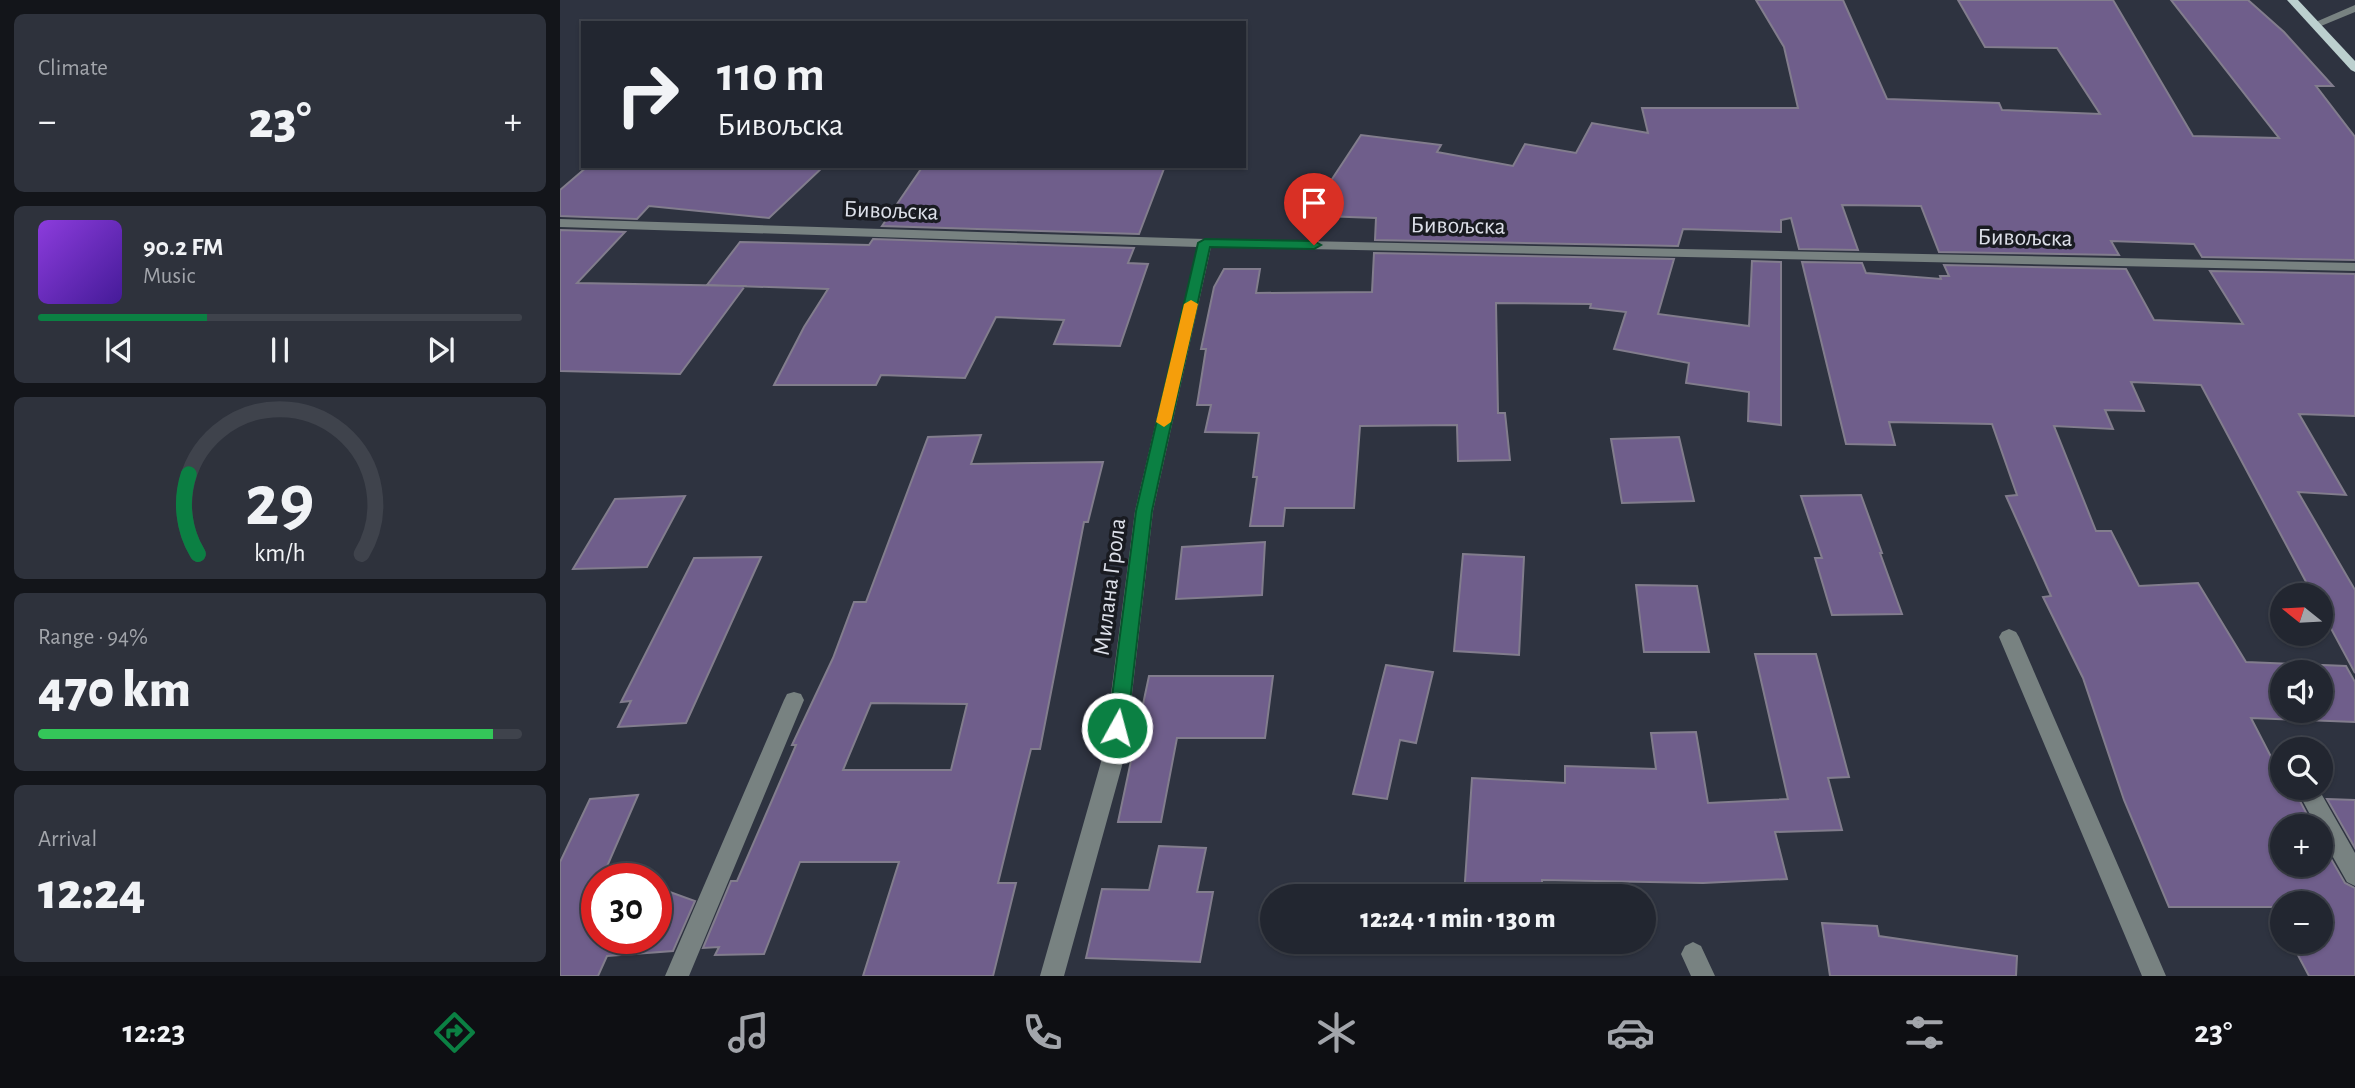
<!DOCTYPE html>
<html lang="en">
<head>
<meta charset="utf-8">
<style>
	body { margin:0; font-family:"Alegreya Sans",sans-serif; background:#2e323c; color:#f1f3f6; height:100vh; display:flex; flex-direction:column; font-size:26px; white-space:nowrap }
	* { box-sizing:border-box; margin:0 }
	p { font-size:23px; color:#a2a5ab }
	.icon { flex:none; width:38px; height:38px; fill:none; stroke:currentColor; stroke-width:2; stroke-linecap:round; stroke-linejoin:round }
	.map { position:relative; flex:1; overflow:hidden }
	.sheet { display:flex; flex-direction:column; gap:14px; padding:14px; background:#13151a; width:560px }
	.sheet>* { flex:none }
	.hud { position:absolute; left:21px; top:21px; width:665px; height:147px; border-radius:0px; box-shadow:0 2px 5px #0004,0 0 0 2px #3f434c; background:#222630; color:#f1f3f6; overflow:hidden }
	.needle { width:46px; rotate:288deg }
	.controls { position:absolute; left:1710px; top:583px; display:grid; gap:14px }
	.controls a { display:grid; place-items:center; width:63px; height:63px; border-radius:50%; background:#222630; box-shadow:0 2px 5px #0004,0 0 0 2px #3f434c; font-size:35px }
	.speed { position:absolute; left:21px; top:863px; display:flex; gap:14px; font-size:35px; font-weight:700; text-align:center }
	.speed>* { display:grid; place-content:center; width:91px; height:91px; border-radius:50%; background:#222630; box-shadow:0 2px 5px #0004,0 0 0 2px #3f434c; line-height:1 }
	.speed .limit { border:10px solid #d22; background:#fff; color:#111 }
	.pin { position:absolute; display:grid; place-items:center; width:60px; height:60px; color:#fff; margin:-72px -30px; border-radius:50% 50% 50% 0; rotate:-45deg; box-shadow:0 0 7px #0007 }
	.pin .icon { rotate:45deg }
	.me { position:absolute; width:77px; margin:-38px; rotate:7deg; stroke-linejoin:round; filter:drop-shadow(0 0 5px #0008) }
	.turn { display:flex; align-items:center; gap:24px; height:147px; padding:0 21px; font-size:32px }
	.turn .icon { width:91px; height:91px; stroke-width:2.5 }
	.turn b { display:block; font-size:49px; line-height:60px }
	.big { font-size:52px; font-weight:800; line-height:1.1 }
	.sheet .card { flex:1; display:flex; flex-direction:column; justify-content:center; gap:10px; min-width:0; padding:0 24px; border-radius:10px; background:#2e323c }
	.sheet .dial { align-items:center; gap:0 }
	.dial svg { height:182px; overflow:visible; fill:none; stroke:#3f434c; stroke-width:7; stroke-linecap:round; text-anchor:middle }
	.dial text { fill:#f1f3f6; stroke:none }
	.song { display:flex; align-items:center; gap:21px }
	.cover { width:84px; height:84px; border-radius:10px; background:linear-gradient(135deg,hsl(270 70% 55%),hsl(260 70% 35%)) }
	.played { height:7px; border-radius:4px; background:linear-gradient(90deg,#0b8043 35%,#3f434c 35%) }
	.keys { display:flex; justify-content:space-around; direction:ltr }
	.heat { display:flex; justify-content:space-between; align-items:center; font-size:38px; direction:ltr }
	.charge { height:10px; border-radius:5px; background:linear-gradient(90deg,#34c759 94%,#3f434c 0) }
	.trip { position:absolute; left:700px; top:884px; width:396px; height:70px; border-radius:35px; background:#222630; box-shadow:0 2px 5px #0004,0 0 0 2px #3f434c; font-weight:800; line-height:70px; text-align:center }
	.menu { display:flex; height:112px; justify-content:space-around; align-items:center; background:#0e0f13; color:#a2a5ab }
	.menu .icon { width:49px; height:49px }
	.menu .selected { color:#0b8043 }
	.menu b { font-size:32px; color:#f1f3f6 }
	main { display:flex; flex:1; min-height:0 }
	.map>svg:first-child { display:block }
	.building { fill:#6f5e8b; stroke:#827d8d; stroke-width:2; fill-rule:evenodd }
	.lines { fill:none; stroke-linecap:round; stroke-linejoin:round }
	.minor { fill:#788281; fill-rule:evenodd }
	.major { fill:#bcd0cf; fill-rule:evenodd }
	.route { fill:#0b8043; stroke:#07532c; stroke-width:2 }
	.slow { fill:#f59e0b }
	.labels { text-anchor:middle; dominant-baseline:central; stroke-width:7; stroke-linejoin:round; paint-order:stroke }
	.street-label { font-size:24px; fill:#dde0e9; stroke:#191b21 }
</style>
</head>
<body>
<main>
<section class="sheet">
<div class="card"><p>Climate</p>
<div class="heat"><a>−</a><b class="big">23°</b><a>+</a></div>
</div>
<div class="card">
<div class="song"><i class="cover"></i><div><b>90.2 FM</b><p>Music</p></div></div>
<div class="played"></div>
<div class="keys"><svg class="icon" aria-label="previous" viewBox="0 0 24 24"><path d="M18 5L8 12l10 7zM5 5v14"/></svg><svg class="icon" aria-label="pause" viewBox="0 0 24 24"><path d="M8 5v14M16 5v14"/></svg><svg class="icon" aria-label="next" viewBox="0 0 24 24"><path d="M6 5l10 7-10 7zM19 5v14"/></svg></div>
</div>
<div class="card dial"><svg viewBox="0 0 100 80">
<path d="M14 69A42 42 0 1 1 86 69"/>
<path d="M14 69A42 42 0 0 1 10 34" stroke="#0b8043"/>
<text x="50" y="56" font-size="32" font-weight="700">29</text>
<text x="50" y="72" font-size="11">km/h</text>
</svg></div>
<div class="card"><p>Range · 94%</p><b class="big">470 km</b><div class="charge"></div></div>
<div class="card"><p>Arrival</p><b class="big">12:24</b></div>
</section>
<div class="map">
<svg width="1795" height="976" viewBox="0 0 1795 976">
	<rect width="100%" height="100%" fill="#2e3340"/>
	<path class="building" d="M1196,0H1283L1327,99L1439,103L1442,110L1540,114L1497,48L1425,47L1398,0H1553L1633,136L1719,138L1611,0H1688L1724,32L1773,86H1756L1795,137V260L1642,257L1634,244L1551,241L1559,255L1379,252L1361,206L1282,205L1298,250L1239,249L1231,218L1221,220V232L1123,229L1118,246L815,240L816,218L763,216L766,203L757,202L801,135L881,145L877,152L953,166L965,144L1016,153L1032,123L1088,133L1082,108H1238L1224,47Z
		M28,166H264L209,218L89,206L77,219L0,216V190Z
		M363,166H605L579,234L322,226Z
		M0,230L65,232L17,283L185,286L120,374L0,371Z
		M313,239L574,248L568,263L588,264L560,346L494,344L504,320L436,317L405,378L321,375L316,385H214L244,327L268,289L147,285L180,242L309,245Z
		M814,253L1114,259L1098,314L1189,326L1192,261L1221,262V425L1188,421L1189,392L1126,383L1129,363L1054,349L1066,312L1030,308L1031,304L936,303L938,413H945L950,460L898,461L897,425L800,426L794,508H725L723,526H690L697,477H693L699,433L645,432L651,405H637L646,349H641L654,287L664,269H700L696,293L812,292Z
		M1242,262L1302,263L1306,273L1381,279L1380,276H1389L1384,265L1566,269L1594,320L1683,324L1650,271L1795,274V416L1739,414L1786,495L1738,492L1795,590V673L1760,608V595H1753L1641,385L1571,382L1584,411L1545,410L1553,429L1494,426L1536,531H1551L1579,586L1638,583L1686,662L1786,666L1795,682V722L1691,718L1722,778V788H1727L1733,799H1739L1753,826H1722V864H1760V840L1785,883L1795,888V976H1749L1731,942H1760V903H1722V924L1713,907H1609L1564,800L1523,678L1483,597L1491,596L1446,496L1457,495L1432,424L1329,422L1335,445L1286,444ZM1722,672H1760V710H1722Z
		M421,435L411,464L543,462L528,522H524L480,749H471L438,883H456L433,976H303L339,862H240L204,954L155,955L159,947L143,948L171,881H177L236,745H232L273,658L294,602H306L368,437ZM311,703L407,704L391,770H283Z
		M1119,437L1134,501L1062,503L1051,439Z
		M1301,495L1322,553H1320L1342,614L1272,615L1255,558H1262L1241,496Z
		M125,496L87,567L13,569L55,499Z
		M705,542L702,595L616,599L622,547Z
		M903,554L964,557L959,655L894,651Z
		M201,557L126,723L58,727L71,701L61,702L134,558Z
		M1076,585L1137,586L1149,652H1084Z
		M1195,654H1256L1289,777L1268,778L1282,830L1215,832L1227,879L1143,883L982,880V896H904L912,778L1005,783V766L1096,769L1091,733L1136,732L1148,803L1228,799Z
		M826,665L873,672L856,743L840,740L827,799L793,794Z
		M589,676H713L705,738H617L601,822H558Z
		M78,795L42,878H37V938H96V887L135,901L113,951L47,956L38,976H0V862L30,799Z
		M1767,799L1795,800V848Z
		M599,846L646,848L637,892H653L640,962L526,958L542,889L589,890Z
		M1262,923L1317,926L1319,936L1457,956L1456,976H1270Z"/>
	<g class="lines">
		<path class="minor" d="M1795,5V12L1761,26L1751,24Z
			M0,219L645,239L1795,263V271L651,247L593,511L565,755L504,976H480L543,755L575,511L637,247L0,227Z
			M1449,629L1456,632L1459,637L1606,976H1582L1439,637L1442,632Z
			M234,692L241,694L244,700L129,976H105L224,700L227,694Z
			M1736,788H1758L1795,853V886L1787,882L1760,834V826H1756Z
			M1133,942L1141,946L1155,976H1131L1121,954L1125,946Z"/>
		<path class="major" d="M1727,0H1738L1795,61V72L1791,70Z"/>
	</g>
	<path class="route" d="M645,239L754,241L761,245L754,249L650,247L592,511L567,728L564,733L557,736L551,733L548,728L576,511L638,243Z"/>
	<path class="slow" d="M631,300L638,304L611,422L604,427L596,422L624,304Z"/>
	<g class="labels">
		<g class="street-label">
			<text transform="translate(331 211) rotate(2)">Бивољска</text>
			<text transform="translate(898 226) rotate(1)">Бивољска</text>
			<text transform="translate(1465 238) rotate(1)">Бивољска</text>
			<text transform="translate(550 587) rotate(-83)">Милана Грола</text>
		</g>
	</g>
</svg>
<div class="controls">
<a><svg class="needle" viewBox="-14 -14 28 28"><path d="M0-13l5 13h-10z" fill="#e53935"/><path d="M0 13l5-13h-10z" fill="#a2a5ab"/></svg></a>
<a><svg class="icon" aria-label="sound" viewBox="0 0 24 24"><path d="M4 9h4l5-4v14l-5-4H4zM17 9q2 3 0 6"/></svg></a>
<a><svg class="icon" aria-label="search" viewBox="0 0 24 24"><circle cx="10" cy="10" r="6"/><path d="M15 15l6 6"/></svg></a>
<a>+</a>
<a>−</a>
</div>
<div class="speed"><div class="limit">30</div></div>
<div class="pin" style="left:754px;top:245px;background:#d93025"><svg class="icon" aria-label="arrive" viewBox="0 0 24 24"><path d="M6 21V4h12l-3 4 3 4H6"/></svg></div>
<svg class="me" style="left:557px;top:728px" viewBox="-20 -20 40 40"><circle r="17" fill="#0b8043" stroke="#fff" stroke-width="3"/><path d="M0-11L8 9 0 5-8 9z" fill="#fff"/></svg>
<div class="trip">12:24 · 1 min · 130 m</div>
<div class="hud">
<div class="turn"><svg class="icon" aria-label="right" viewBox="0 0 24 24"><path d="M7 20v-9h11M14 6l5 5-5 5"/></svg><div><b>110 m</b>Бивољска</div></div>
</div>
</div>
</main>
<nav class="menu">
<b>12:23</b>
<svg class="icon selected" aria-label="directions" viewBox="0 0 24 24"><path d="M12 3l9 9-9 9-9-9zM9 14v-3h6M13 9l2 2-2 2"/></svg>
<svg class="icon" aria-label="music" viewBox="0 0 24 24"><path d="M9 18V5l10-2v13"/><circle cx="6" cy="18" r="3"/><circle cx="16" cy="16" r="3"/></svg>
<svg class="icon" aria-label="phone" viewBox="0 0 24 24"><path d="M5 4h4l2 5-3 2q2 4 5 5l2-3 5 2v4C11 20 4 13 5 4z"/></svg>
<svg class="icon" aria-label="climate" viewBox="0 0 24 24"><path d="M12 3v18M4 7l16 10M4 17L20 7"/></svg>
<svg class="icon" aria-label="car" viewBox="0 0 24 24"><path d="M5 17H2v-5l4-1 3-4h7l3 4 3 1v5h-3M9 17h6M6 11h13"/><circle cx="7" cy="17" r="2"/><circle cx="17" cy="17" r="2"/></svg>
<svg class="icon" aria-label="filters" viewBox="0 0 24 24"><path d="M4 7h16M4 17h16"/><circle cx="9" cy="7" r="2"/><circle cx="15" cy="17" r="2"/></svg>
<b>23°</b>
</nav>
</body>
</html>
